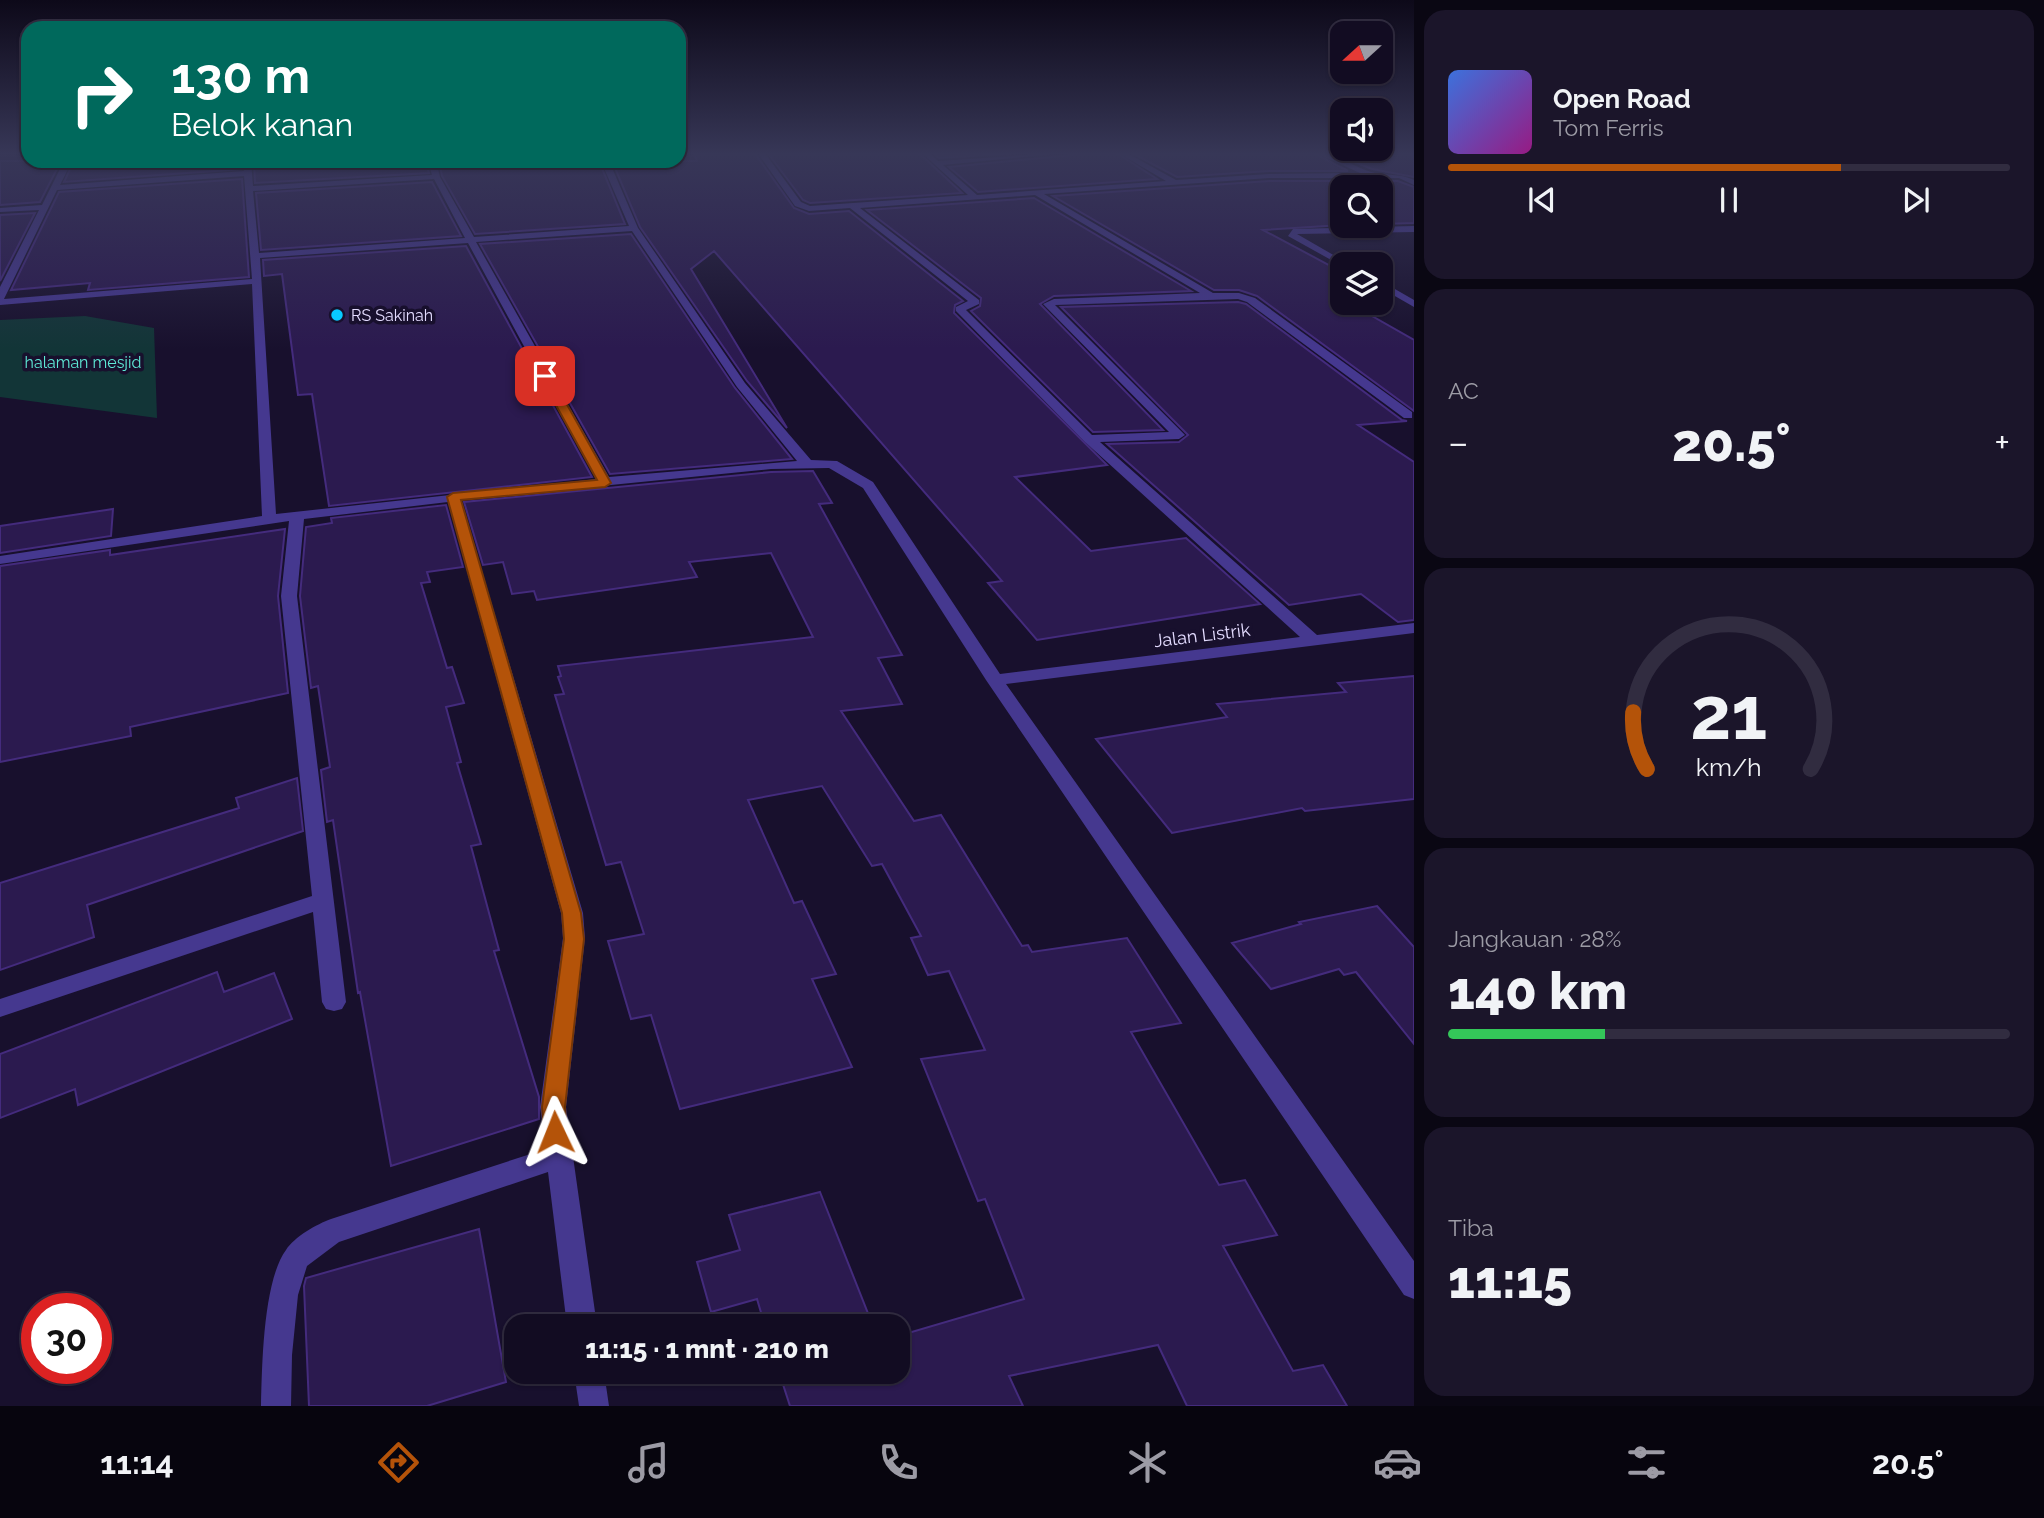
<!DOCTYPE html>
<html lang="id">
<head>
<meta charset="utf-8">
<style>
	body { margin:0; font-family:Raleway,sans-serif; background:#1b152a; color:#f1f3f6; height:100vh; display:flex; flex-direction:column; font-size:26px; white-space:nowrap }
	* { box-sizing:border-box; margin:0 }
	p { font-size:23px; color:#9c9ba5 }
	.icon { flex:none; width:38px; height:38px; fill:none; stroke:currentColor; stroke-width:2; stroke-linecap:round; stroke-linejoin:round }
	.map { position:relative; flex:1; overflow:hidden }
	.panel { display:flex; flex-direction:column; gap:10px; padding:10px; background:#0a0713; width:630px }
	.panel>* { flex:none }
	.guide { position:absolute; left:21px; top:21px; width:665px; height:147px; border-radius:21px; box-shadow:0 2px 5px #0004,0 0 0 2px #312c40; background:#00695c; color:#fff; overflow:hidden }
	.needle { width:46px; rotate:249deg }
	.tools { position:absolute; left:1330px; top:21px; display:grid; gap:14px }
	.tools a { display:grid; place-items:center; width:63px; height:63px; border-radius:14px; background:#120c22; box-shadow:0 2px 5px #0004,0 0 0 2px #312c40; font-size:35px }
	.speed { position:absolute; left:21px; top:1293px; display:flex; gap:14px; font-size:35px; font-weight:700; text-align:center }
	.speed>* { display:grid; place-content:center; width:91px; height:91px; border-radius:50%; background:#120c22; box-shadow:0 2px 5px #0004,0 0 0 2px #312c40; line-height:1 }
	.speed .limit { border:10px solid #d22; background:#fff; color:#111 }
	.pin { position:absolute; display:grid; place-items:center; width:60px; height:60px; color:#fff; margin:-30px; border-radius:14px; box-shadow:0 4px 10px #0006 }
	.me { position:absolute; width:77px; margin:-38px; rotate:358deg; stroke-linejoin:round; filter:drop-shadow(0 0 5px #0008) }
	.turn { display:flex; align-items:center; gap:24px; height:147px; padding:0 35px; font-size:32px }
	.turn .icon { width:91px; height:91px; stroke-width:2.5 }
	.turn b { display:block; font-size:49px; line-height:60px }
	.big { font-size:52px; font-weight:800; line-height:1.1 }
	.panel .tile { flex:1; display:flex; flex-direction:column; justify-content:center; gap:10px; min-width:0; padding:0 24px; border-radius:21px; background:#1b152a }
	.panel .dial { align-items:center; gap:0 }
	.dial svg { height:182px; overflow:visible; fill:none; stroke:#312c40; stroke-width:7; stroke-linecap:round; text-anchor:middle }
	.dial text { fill:#f1f3f6; stroke:none }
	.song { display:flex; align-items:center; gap:21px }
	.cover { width:84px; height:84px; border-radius:10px; background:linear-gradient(135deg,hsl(220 70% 55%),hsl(310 70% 35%)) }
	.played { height:7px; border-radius:4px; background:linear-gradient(90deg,#b45309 70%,#312c40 70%) }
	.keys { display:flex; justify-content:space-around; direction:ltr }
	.heat { display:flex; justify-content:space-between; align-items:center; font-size:38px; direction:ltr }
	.charge { height:10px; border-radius:5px; background:linear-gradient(90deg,#34c759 28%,#312c40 0) }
	.trip { position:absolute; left:504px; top:1314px; width:406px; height:70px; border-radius:21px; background:#120c22; box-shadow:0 2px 5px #0004,0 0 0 2px #312c40; font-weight:800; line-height:70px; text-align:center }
	.menu { display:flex; height:112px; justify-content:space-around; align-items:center; background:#07050e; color:#9c9ba5 }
	.menu .icon { width:49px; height:49px }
	.menu .selected { color:#b45309 }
	.menu b { font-size:32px; color:#f1f3f6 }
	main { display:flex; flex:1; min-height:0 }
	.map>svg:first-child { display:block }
	.green { fill:#123537 }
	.building { fill:#2b1a4f; stroke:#442b7d; stroke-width:2 }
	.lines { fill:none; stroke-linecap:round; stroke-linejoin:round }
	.street { fill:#45388f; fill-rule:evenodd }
	.route { fill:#b45309; stroke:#753606; stroke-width:2 }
	.poi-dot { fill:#08caff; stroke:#18102d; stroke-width:2.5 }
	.labels { text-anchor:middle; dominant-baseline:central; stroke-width:7; stroke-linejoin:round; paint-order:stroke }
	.far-poi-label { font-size:16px; fill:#e4dcff; stroke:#18102d; text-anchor:start }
	.far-park-label { font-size:16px; fill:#5ee9d6; stroke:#18102d }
	.street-label { font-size:18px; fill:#e4dcff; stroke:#18102d }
</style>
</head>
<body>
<main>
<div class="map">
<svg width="1414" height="1406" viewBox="0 0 1414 1406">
	<rect width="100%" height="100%" fill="#18102d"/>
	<path class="green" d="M85,316L154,328L157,418L0,397V320Z"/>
	<path class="building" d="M754,152L794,208L809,214L849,211L963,301L955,305L954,313L1107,465L1015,477L1091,551L1186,538L1260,604L1037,640L988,583L1002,581L714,251L691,269L787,428L747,381L640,227L612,161H697L694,153Z
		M767,152H918L962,193L810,203L803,200Z
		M932,152H1036L939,158Z
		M1076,152H1115L1157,179L978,192L949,167L1073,155Z
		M1130,152H1312L1348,171H1269L1177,177Z
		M1330,152H1414V177L1372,169Z
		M0,161H61L40,202L0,205Z
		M74,161H240L241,169L64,182Z
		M254,161H341L342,166L426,162L429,173L255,183Z
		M439,161H599L625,224L475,234L442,176Z
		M242,179L249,277L88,290L90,283L11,290L59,192Z
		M1269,181H1398L1414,187V223L1381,224V187H1342V225L1263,230L1342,272V303H1349L1414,340V411L1257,296L1239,290H1214L1053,196Z
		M432,182L461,236L261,250L256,193Z
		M1034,198L1191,291L1054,296L1040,304L1163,430L1093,432L971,311L980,306L981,298L867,210Z
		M35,213L0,281V215Z
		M631,234L735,388L792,459L610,474L480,244Z
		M466,246L592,477L329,506L312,394L298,395L282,274L264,276L263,260Z
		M1238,302L1246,304L1402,420L1407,421L1358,425L1414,462V620L1398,622L1361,594L1289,605L1107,444L1179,442L1188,435L1061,307Z
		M813,471L832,503L819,504L902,655L878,658L902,704L841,711L914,821L941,815L1022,946L1028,945L1032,952L1127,938L1181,1023L1131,1032L1219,1185L1245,1180L1277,1235L1223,1246L1293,1371L1323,1365L1347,1406H1187L1158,1345L1009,1376L1023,1406H790L779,1372H898V1336L1024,1299L985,1199L978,1201L921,1059L985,1050L949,971L928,975L911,938L921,936L882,864L872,866L822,786L748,800L794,903L802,901L836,974L812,979L852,1067L680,1109L651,1015L631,1019L608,941L644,934L621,862L606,865L555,695L564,694L558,677L561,676L558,666L813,637L771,553L689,562L697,577L537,600L534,591L512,594L503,562L483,565L464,502L771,472Z
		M446,505L463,567L427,572L430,582L421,583L447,668L452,667L464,703L446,707L461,762L457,763L481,844L471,846L499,950L494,951L539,1097V1119L391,1166L360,992L358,993L333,820L327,822L321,770L330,767L318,686L311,688L300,596L306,527L332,523L331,518Z
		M113,509L111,536L0,553V526Z
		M285,529L278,596L288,693L130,727L131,736L0,762V566L110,550V555Z
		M1414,676V799L1305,811L1302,808L1172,833L1096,739L1227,717L1217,704L1346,692L1338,683Z
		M297,778L303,831L87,905L94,937L0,970V883L239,808L236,798Z
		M1377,906L1414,947V1044L1356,972L1344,975L1339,969L1271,989L1232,943L1301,924L1299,922Z
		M217,972L224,992L274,973L292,1019L78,1105L75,1089L0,1118V1054Z
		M820,1192L873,1326H765L757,1299L711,1312L697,1262L740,1250L729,1215Z
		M479,1229L506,1382L427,1406H309L304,1286L306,1278Z"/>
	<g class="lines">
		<path class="street" d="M757,152H764L801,202L810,206L968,195L921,152H928L938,161L1073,152L943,165L977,195L1166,181L1117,152H1125L1176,180L1269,174L1360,173L1314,152C1334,152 1352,166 1371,172C1386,176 1399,173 1414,180V185L1399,178H1269L1044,194L1213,293H1239L1255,298L1412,412V418H1404L1247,302L1238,299L1055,305L1185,435L1179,439L1100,442L1317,635L1414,623V633L1006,684L1414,1261V1299L1404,1295L986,680L863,488L829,468L771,469L461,500L583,913L585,938L566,1107L597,1326H567L548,1172L339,1242L307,1266L298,1295L292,1355L291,1406H261C262,1367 263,1281 286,1250C294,1237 317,1224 331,1219L546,1149L540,1107L563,938L561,913L448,502L304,519L297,596L346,1002L342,1009L334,1011L326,1009L322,1002L313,912L0,1017V999L312,896L281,596L289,521L0,564V556L262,516L252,284L0,305V287L39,210L0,212V208L42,205L64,161H72L60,185L244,171L243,161H251L253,186L432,175L428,161H436L440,177L474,237L629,226L601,161H609L638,228L745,383L811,460L837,461L873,482L1000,674L1300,637L1085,442L956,311V307L968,301L850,208L809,211L795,206ZM244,176L252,279L4,299L57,190ZM434,179L465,238L259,253L253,191ZM1035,195L1200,293L1054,299L1043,304L1169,432L1092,435L966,310L979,304V300L860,208ZM632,231L737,387L797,461L609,477L476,242ZM468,243L596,479L276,514L260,258Z
			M1414,226V232L1297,234L1349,264L1342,266L1288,236L1293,229Z
			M1381,281L1414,300V307L1381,288Z
			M574,1372H604L609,1406H579Z"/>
	</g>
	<linearGradient id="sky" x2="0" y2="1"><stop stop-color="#0d0919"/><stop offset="0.44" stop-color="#373757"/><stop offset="1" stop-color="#373757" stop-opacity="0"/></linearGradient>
	<rect width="1414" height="349" fill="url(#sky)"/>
	<path class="route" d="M545,372L551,376L611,483L605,487L461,500L581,913L584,939L565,1107L567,1132L564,1139L555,1142L547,1139L544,1132L542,1107L564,939L562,913L447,497L453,493L597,480L540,376Z"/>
	<circle class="poi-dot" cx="337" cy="315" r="7"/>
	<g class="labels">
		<g class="far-poi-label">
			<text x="351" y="315">RS Sakinah</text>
		</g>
		<g class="far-park-label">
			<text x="83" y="362">halaman mesjid</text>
		</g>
		<g class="street-label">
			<text transform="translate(1202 635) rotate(-7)">Jalan Listrik</text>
		</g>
	</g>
</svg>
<div class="tools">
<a><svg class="needle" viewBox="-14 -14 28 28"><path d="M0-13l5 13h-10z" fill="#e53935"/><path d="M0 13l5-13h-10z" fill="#9c9ba5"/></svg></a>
<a><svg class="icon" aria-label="sound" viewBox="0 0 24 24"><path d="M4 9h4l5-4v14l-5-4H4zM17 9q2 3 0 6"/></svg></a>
<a><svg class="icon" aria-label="search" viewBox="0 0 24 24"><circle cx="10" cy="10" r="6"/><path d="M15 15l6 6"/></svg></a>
<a><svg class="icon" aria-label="layers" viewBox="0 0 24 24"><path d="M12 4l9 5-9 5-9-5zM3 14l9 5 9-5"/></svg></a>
</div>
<div class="speed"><div class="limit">30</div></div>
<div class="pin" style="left:545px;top:376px;background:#d93025"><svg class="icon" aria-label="arrive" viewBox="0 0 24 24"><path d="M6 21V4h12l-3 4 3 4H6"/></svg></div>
<svg class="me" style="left:555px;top:1132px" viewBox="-20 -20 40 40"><path d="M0-17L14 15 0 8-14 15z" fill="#b45309" stroke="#fff" stroke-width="4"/></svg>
<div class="trip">11:15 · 1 mnt · 210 m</div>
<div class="guide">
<div class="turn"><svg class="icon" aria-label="right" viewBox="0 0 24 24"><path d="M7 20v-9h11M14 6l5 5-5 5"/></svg><div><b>130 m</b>Belok kanan</div></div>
</div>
</div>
<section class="panel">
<div class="tile">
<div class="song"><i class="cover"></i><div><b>Open Road</b><p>Tom Ferris</p></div></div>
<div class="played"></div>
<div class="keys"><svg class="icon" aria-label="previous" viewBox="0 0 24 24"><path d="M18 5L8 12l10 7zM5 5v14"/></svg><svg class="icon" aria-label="pause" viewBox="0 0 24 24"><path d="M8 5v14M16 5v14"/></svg><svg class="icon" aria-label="next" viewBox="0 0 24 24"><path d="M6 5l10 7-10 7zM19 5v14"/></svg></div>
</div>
<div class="tile"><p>AC</p>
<div class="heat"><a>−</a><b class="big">20.5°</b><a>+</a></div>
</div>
<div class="tile dial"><svg viewBox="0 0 100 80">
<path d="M14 69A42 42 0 1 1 86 69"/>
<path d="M14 69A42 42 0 0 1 8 44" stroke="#b45309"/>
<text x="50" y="56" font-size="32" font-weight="700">21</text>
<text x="50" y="72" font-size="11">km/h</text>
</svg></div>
<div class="tile"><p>Jangkauan · 28%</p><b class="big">140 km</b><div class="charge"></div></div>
<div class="tile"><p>Tiba</p><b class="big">11:15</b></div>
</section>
</main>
<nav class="menu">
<b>11:14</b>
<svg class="icon selected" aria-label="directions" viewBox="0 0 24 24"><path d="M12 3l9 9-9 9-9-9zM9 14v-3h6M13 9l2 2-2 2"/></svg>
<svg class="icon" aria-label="music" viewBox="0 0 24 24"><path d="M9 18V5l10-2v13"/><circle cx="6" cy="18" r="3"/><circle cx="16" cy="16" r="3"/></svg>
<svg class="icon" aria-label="phone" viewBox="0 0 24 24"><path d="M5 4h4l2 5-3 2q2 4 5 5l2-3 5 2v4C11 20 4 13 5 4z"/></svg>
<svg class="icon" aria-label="climate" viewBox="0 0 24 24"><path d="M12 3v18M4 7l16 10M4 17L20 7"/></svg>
<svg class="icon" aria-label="car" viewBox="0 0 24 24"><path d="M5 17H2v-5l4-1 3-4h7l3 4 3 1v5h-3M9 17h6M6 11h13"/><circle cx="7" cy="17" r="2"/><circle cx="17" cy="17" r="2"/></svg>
<svg class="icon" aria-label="filters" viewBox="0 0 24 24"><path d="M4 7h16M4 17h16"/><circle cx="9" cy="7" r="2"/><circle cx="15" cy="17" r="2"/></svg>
<b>20.5°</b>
</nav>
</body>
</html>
